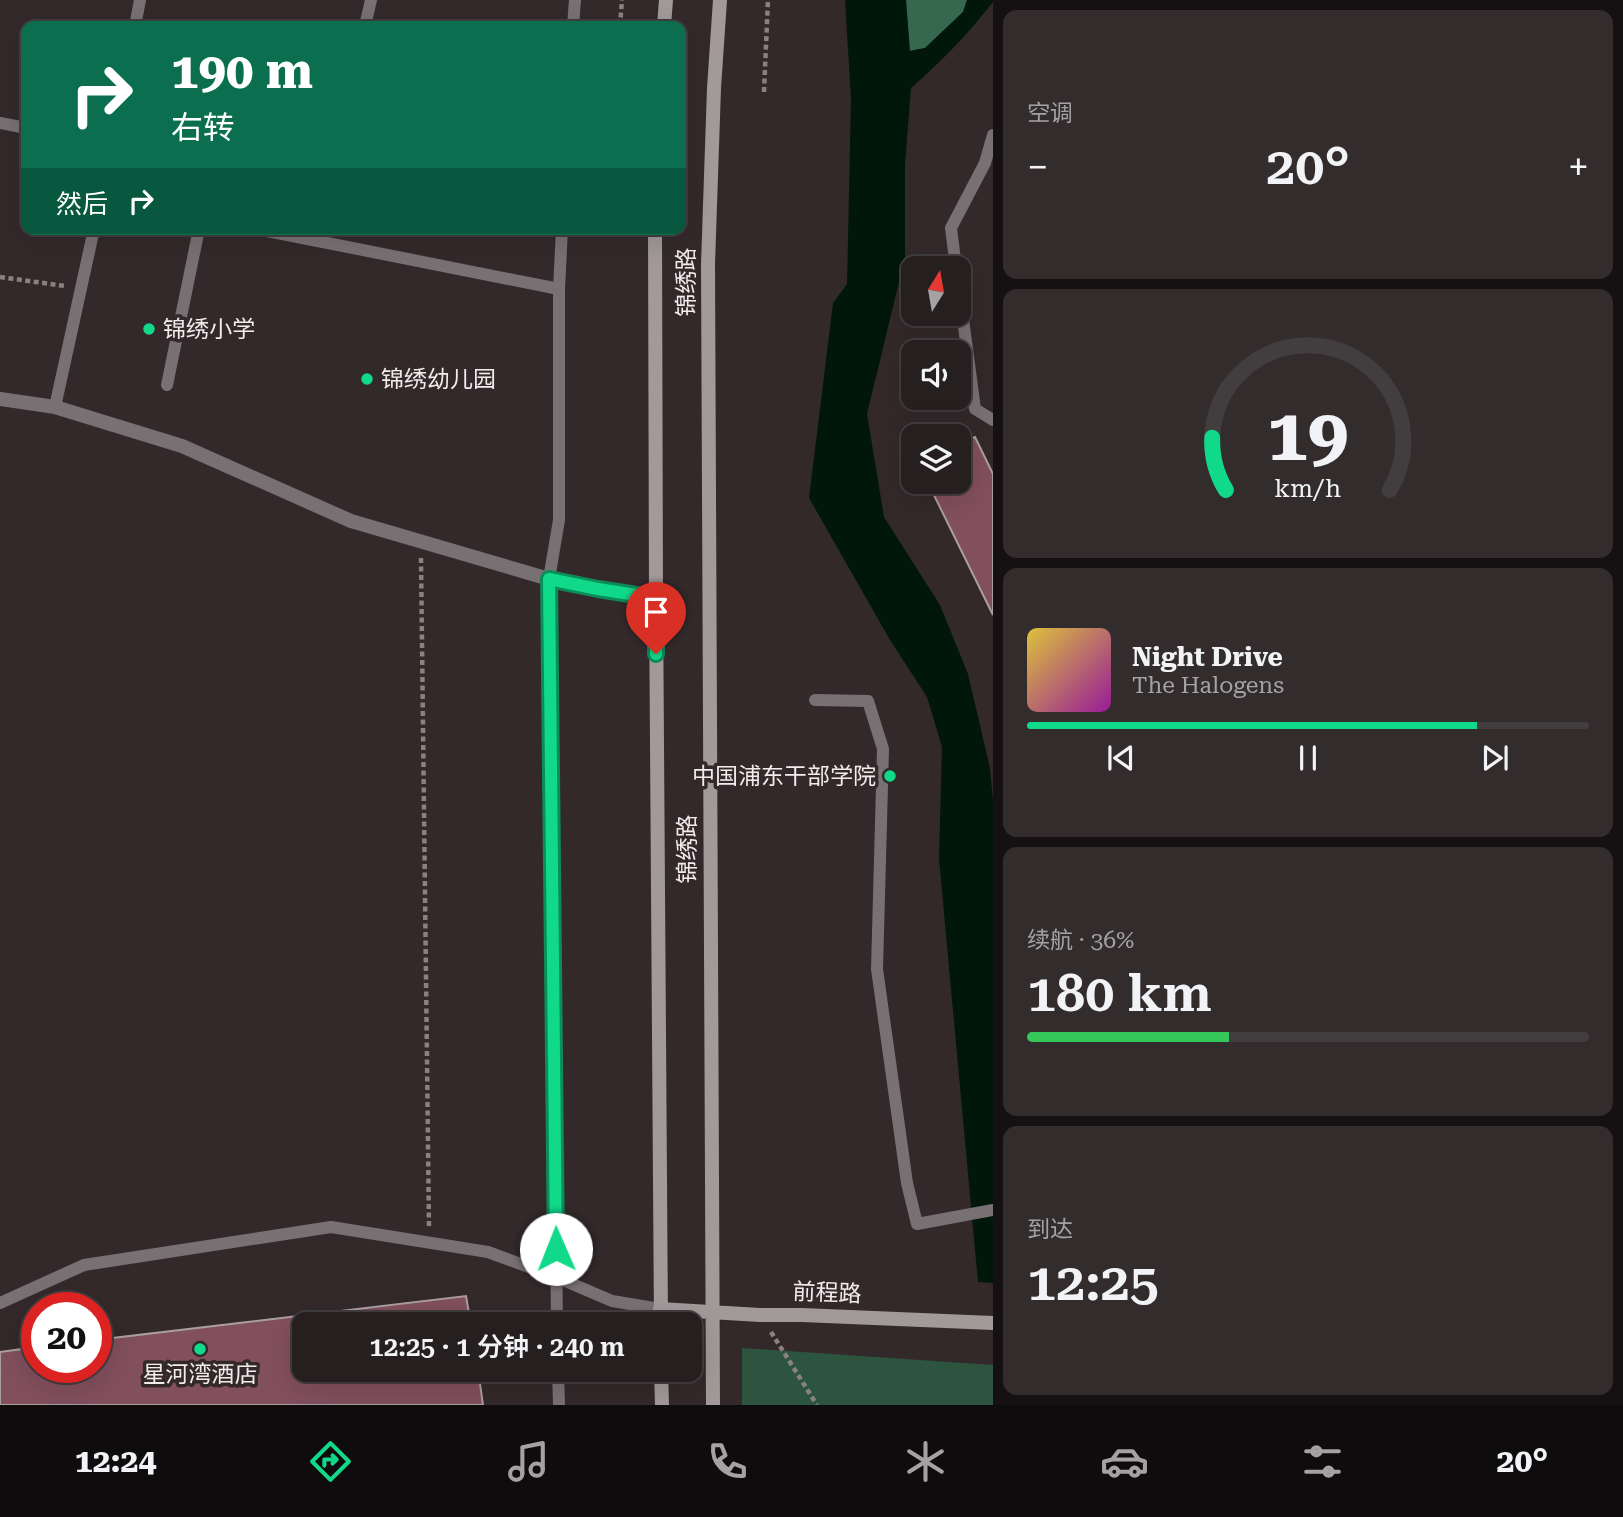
<!DOCTYPE html>
<html lang="zh">
<head>
<meta charset="utf-8">
<style>
	body { margin:0; font-family:"Roboto Serif","Noto Sans SC",serif; background:#322c2d; color:#f1f3f6; height:100vh; display:flex; flex-direction:column; font-size:26px; white-space:nowrap }
	* { box-sizing:border-box; margin:0 }
	p { font-size:23px; color:#a4a2a5 }
	.icon { flex:none; width:38px; height:38px; fill:none; stroke:currentColor; stroke-width:2; stroke-linecap:round; stroke-linejoin:round }
	.map { position:relative; flex:1; overflow:hidden }
	.sheet { display:flex; flex-direction:column; gap:10px; padding:10px; background:#151112; width:630px }
	.sheet>* { flex:none }
	.top-card { position:absolute; left:21px; top:21px; width:665px; height:214px; border-radius:14px; box-shadow:0 7px 28px #0002,0 0 0 2px #423d3e; background:#0b6e4f; color:#fff; overflow:hidden }
	.needle { width:46px; rotate:11deg }
	.controls { position:absolute; left:901px; top:256px; display:grid; gap:14px }
	.controls a { display:grid; place-items:center; width:70px; height:70px; border-radius:14px; background:#261f20; box-shadow:0 7px 28px #0002,0 0 0 2px #423d3e; font-size:35px }
	.speed { position:absolute; left:21px; top:1292px; display:flex; gap:14px; font-size:35px; font-weight:700; text-align:center }
	.speed>* { display:grid; place-content:center; width:91px; height:91px; border-radius:50%; background:#261f20; box-shadow:0 7px 28px #0002,0 0 0 2px #423d3e; line-height:1 }
	.speed .limit { border:10px solid #d22; background:#fff; color:#111 }
	.pin { position:absolute; display:grid; place-items:center; width:60px; height:60px; color:#fff; margin:-72px -30px; border-radius:50% 50% 50% 0; rotate:-45deg; box-shadow:0 0 7px #0007 }
	.pin .icon { rotate:45deg }
	.me { position:absolute; width:77px; margin:-38px; rotate:359deg; stroke-linejoin:round; filter:drop-shadow(0 0 5px #0008) }
	.turn { display:flex; align-items:center; gap:24px; height:147px; padding:0 35px; font-size:32px }
	.turn .icon { width:91px; height:91px; stroke-width:2.5 }
	.turn b { display:block; font-size:49px; line-height:60px }
	.then { display:flex; align-items:center; height:66px; padding:0 35px; background:#0003; gap:14px; font-size:26px }
	.big { font-size:52px; font-weight:600; line-height:1.1 }
	.sheet .widget { flex:1; display:flex; flex-direction:column; justify-content:center; gap:10px; min-width:0; padding:0 24px; border-radius:14px; background:#322c2d }
	.sheet .dial { align-items:center; gap:0 }
	.dial svg { height:182px; overflow:visible; fill:none; stroke:#423d3e; stroke-width:7; stroke-linecap:round; text-anchor:middle }
	.dial text { fill:#f1f3f6; stroke:none }
	.song { display:flex; align-items:center; gap:21px }
	.cover { width:84px; height:84px; border-radius:10px; background:linear-gradient(135deg,hsl(50 70% 55%),hsl(300 70% 35%)) }
	.played { height:7px; border-radius:4px; background:linear-gradient(90deg,#11d98a 80%,#423d3e 80%) }
	.keys { display:flex; justify-content:space-around; direction:ltr }
	.heat { display:flex; justify-content:space-between; align-items:center; font-size:38px; direction:ltr }
	.charge { height:10px; border-radius:5px; background:linear-gradient(90deg,#34c759 36%,#423d3e 0) }
	.trip { position:absolute; left:292px; top:1312px; width:410px; height:70px; border-radius:14px; background:#261f20; box-shadow:0 7px 28px #0002,0 0 0 2px #423d3e; font-weight:600; line-height:70px; text-align:center }
	.tab-bar { display:flex; height:112px; justify-content:space-around; align-items:center; background:#0f0c0d; color:#a4a2a5 }
	.tab-bar .icon { width:49px; height:49px }
	.tab-bar .active { color:#11d98a }
	.tab-bar b { font-size:32px; color:#f1f3f6 }
	main { display:flex; flex:1; min-height:0 }
	.map>svg:first-child { display:block }
	.green { fill:#2d543e }
	.forest { fill:#36684d }
	.water { fill:#00170a }
	.building { fill:#824f5d; stroke:#aa9ea1; stroke-width:2 }
	.lines { fill:none; stroke-linecap:round; stroke-linejoin:round }
	.path { stroke:#8a8182; stroke-width:4.5; stroke-dasharray:5 3.5; stroke-linecap:butt }
	.lane { stroke:#777173; stroke-width:12 }
	.street { stroke:#777173; stroke-width:14 }
	.secondary { stroke:#a1999a; stroke-width:14 }
	.route-casing { stroke:#0b8d5a; stroke-width:18 }
	.route { stroke:#11d98a; stroke-width:12 }
	.poi-dot { fill:#11d98a; stroke:#33292b; stroke-width:2.5 }
	.labels { text-anchor:middle; dominant-baseline:central; stroke-width:7; stroke-linejoin:round; paint-order:stroke }
	.street-label { font-size:23px; fill:#f2ebec; stroke:#33292b }
	.poi-label { font-size:23px; fill:#f2ebec; stroke:#33292b; text-anchor:start }
</style>
</head>
<body>
<main>
<div class="map">
<svg width="993" height="1405" viewBox="0 0 993 1405">
	<rect width="100%" height="100%" fill="#33292b"/>
	<path class="green" d="M742,1348L993,1365V1405H742Z"/>
	<path class="forest" d="M906,0H967L963,12L925,48L909,51Z"/>
	<path class="water" d="M845,0H906L910,51L925,48L963,12L967,0H993V2C968,34 941,62 911,88L905,165V257L867,414L884,517L940,605L968,674L990,768L993,801V1283L978,1282L939,859L942,747L927,697L890,640L809,498L833,303L847,284L851,99Z"/>
	<path class="building" d="M975,437L993,474V615L927,481H959V444Z
		M466,1296L471,1325H304V1370H478L483,1405H0V1352L37,1347V1367H96V1340Z"/>
	<g class="lines">
		<path class="path" d="M620,26L622,0
			M764,92L768,0
			M0,277L65,286
			M421,558L429,1228
			M771,1332L817,1405"/>
		<path class="lane" d="M135,26L140,0
			M365,26L371,0
			M573,26L575,0
			M0,123L26,128
			M257,229L559,289
			M956,268L951,228L985,163L993,135
			M959,289L975,409L993,420
			M167,385L199,229
			M55,407L94,229
			M815,700L868,701L883,749L877,969L907,1183L917,1224L993,1210
			M0,1303L84,1265L331,1227L488,1252L556,1277L612,1301L660,1309
			M557,1325L549,579L559,520V289L562,229
			M558,1370L559,1405"/>
		<path class="street" d="M0,399L55,407L182,446L351,521L549,579L598,589L656,598"/>
		<path class="secondary" d="M664,26L666,0
			M655,229L656,598L661,1325
			M660,1309L760,1315H802L993,1323
			M661,1370L662,1405
			M713,1405L708,264L714,88L720,0"/>
	</g>
	<g class="lines">
		<g class="route-casing">
			<path id="route" d="M556,1249L549,579L598,589L656,598V654"/>
		</g>
		<use href="#route" class="route"/>
	</g>
	<g class="poi-dot">
		<circle cx="149" cy="329" r="7"/>
		<circle cx="367" cy="379" r="7"/>
		<circle cx="890" cy="776" r="7"/>
		<circle cx="200" cy="1349" r="7"/>
	</g>
	<g class="labels">
		<g class="street-label">
			<text transform="translate(686 282) rotate(-90)">锦绣路</text>
			<text transform="translate(687 849) rotate(-90)">锦绣路</text>
			<text transform="translate(827 1293) rotate(2)">前程路</text>
		</g>
		<g class="poi-label">
			<text x="163" y="329">锦绣小学</text>
			<text x="381" y="379">锦绣幼儿园</text>
			<text x="876" y="776" text-anchor="end">中国浦东干部学院</text>
			<text x="200" y="1374" text-anchor="middle">星河湾酒店</text>
		</g>
	</g>
</svg>
<div class="controls">
<a><svg class="needle" viewBox="-14 -14 28 28"><path d="M0-13l5 13h-10z" fill="#e53935"/><path d="M0 13l5-13h-10z" fill="#a4a2a5"/></svg></a>
<a><svg class="icon" aria-label="sound" viewBox="0 0 24 24"><path d="M4 9h4l5-4v14l-5-4H4zM17 9q2 3 0 6"/></svg></a>
<a><svg class="icon" aria-label="layers" viewBox="0 0 24 24"><path d="M12 4l9 5-9 5-9-5zM3 14l9 5 9-5"/></svg></a>
</div>
<div class="speed"><div class="limit">20</div></div>
<div class="pin" style="left:656px;top:654px;background:#d93025"><svg class="icon" aria-label="arrive" viewBox="0 0 24 24"><path d="M6 21V4h12l-3 4 3 4H6"/></svg></div>
<svg class="me" style="left:556px;top:1249px" viewBox="-20 -20 40 40"><circle r="19" fill="#fff"/><path d="M0-13L10 11 0 6-10 11z" fill="#11d98a"/></svg>
<div class="trip">12:25 · 1 分钟 · 240 m</div>
<div class="top-card">
<div class="turn"><svg class="icon" aria-label="right" viewBox="0 0 24 24"><path d="M7 20v-9h11M14 6l5 5-5 5"/></svg><div><b>190 m</b>右转</div></div>
<div class="then">然后<svg class="icon" aria-label="right" viewBox="0 0 24 24"><path d="M7 20v-9h11M14 6l5 5-5 5"/></svg></div>
</div>
</div>
<section class="sheet">
<div class="widget"><p>空调</p>
<div class="heat"><a>−</a><b class="big">20°</b><a>+</a></div>
</div>
<div class="widget dial"><svg viewBox="0 0 100 80">
<path d="M14 69A42 42 0 1 1 86 69"/>
<path d="M14 69A42 42 0 0 1 8 46" stroke="#11d98a"/>
<text x="50" y="56" font-size="32" font-weight="700">19</text>
<text x="50" y="72" font-size="11">km/h</text>
</svg></div>
<div class="widget">
<div class="song"><i class="cover"></i><div><b>Night Drive</b><p>The Halogens</p></div></div>
<div class="played"></div>
<div class="keys"><svg class="icon" aria-label="previous" viewBox="0 0 24 24"><path d="M18 5L8 12l10 7zM5 5v14"/></svg><svg class="icon" aria-label="pause" viewBox="0 0 24 24"><path d="M8 5v14M16 5v14"/></svg><svg class="icon" aria-label="next" viewBox="0 0 24 24"><path d="M6 5l10 7-10 7zM19 5v14"/></svg></div>
</div>
<div class="widget"><p>续航 · 36%</p><b class="big">180 km</b><div class="charge"></div></div>
<div class="widget"><p>到达</p><b class="big">12:25</b></div>
</section>
</main>
<nav class="tab-bar">
<b>12:24</b>
<svg class="icon active" aria-label="directions" viewBox="0 0 24 24"><path d="M12 3l9 9-9 9-9-9zM9 14v-3h6M13 9l2 2-2 2"/></svg>
<svg class="icon" aria-label="music" viewBox="0 0 24 24"><path d="M9 18V5l10-2v13"/><circle cx="6" cy="18" r="3"/><circle cx="16" cy="16" r="3"/></svg>
<svg class="icon" aria-label="phone" viewBox="0 0 24 24"><path d="M5 4h4l2 5-3 2q2 4 5 5l2-3 5 2v4C11 20 4 13 5 4z"/></svg>
<svg class="icon" aria-label="climate" viewBox="0 0 24 24"><path d="M12 3v18M4 7l16 10M4 17L20 7"/></svg>
<svg class="icon" aria-label="car" viewBox="0 0 24 24"><path d="M5 17H2v-5l4-1 3-4h7l3 4 3 1v5h-3M9 17h6M6 11h13"/><circle cx="7" cy="17" r="2"/><circle cx="17" cy="17" r="2"/></svg>
<svg class="icon" aria-label="filters" viewBox="0 0 24 24"><path d="M4 7h16M4 17h16"/><circle cx="9" cy="7" r="2"/><circle cx="15" cy="17" r="2"/></svg>
<b>20°</b>
</nav>
</body>
</html>
